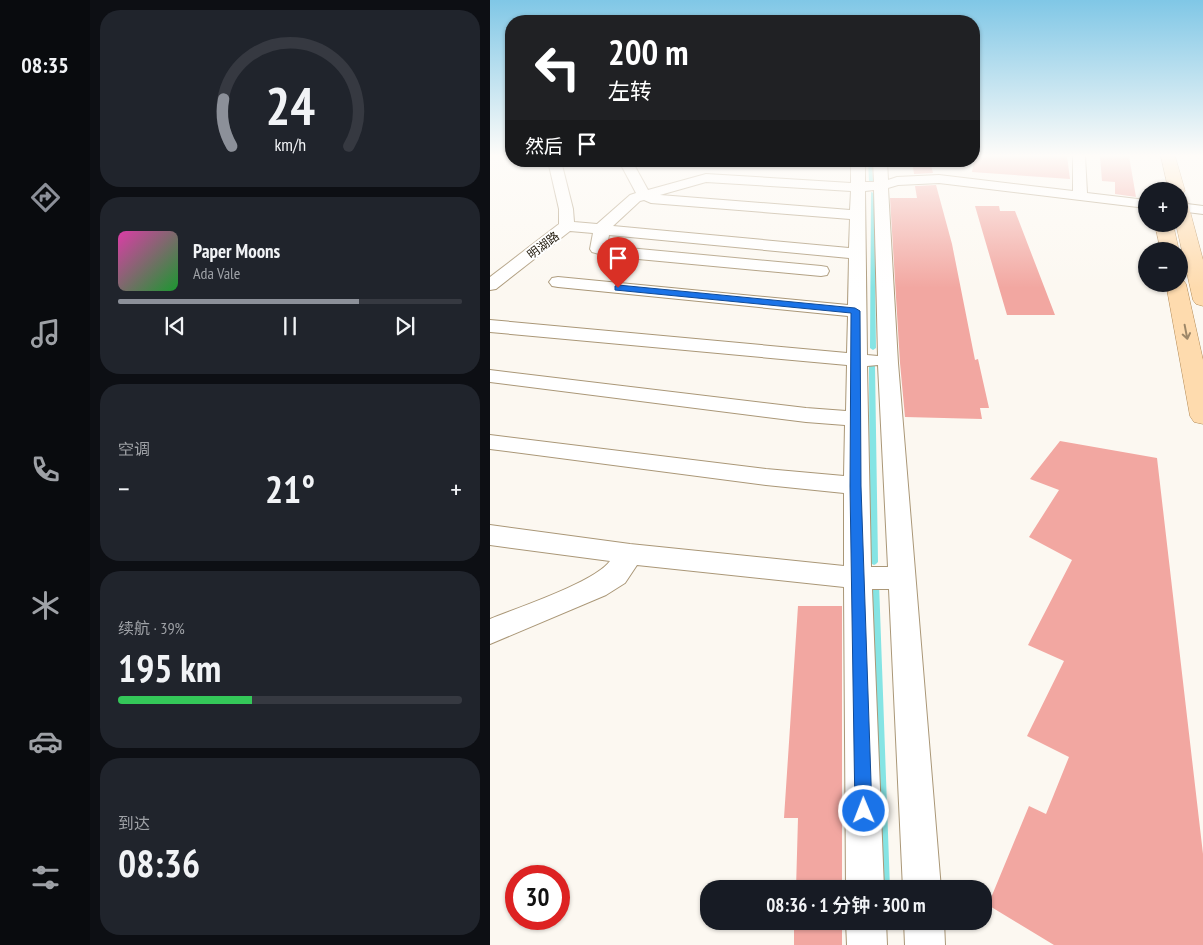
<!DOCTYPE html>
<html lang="zh">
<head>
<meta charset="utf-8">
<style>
	body { margin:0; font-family:"PT Sans Narrow","Noto Sans SC",sans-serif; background:#20242c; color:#f1f3f6; height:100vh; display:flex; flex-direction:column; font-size:19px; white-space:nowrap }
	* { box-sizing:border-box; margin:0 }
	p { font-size:16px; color:#9ea1a6 }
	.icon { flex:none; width:28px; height:28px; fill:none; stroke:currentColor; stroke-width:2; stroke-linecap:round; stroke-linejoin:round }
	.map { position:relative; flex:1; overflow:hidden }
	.drawer { display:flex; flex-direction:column; gap:10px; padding:10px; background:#0d0f14; width:400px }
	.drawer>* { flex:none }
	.top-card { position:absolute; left:15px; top:15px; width:475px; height:152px; border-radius:20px; box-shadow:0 1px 4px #0004; background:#202124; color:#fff; overflow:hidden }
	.fabs { position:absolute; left:648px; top:182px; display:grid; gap:10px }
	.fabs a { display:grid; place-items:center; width:50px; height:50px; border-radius:50%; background:#171b24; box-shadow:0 1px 4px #0004; font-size:25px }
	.speed { position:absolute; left:15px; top:865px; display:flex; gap:10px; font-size:25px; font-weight:700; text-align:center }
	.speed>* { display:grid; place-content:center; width:65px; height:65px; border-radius:50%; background:#171b24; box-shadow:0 1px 4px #0004; line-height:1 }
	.speed .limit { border:8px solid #d22; background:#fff; color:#111 }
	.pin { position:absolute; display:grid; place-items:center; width:42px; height:42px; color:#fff; margin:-51px -21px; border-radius:50% 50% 50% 0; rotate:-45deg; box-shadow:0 0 5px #0007 }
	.pin .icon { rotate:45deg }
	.me { position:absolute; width:55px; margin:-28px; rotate:359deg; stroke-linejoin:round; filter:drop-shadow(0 0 4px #0008) }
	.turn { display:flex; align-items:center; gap:18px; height:105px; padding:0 20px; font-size:22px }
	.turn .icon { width:65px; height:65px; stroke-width:2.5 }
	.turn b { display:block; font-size:35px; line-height:42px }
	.then { display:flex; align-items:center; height:48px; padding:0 20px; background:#0003; gap:10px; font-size:19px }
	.big { font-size:38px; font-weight:600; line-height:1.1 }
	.drawer .tile { flex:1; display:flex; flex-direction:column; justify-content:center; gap:8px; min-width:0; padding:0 18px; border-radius:20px; background:#20242c }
	.drawer .dial { align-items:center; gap:0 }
	.dial svg { height:130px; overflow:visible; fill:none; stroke:#363941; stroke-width:7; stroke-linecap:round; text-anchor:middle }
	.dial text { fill:#f1f3f6; stroke:none }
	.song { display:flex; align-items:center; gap:15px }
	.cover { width:60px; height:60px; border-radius:8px; background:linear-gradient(135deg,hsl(320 70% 55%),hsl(130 70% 35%)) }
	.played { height:5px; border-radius:2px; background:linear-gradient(90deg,#8c9099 70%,#363941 70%) }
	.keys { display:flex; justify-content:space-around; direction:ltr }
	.heat { display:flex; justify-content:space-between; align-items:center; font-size:28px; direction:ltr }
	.charge { height:8px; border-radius:4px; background:linear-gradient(90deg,#34c759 39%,#363941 0) }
	.trip { position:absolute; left:210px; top:880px; width:292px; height:50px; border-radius:20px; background:#171b24; box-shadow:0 1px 4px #0004; font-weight:600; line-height:50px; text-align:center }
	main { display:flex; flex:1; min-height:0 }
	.menu { display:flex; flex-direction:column; width:90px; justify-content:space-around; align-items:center; background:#090b0e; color:#9ea1a6 }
	.menu .icon { width:35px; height:35px }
	.menu .current { color:#8c9099 }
	.menu b { font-size:22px; color:#f1f3f6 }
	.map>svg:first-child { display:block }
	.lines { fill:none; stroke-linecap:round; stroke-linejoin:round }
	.stream { fill:#85e4e4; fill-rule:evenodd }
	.building { fill:#f2a7a1 }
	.minor-casing { stroke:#aa9777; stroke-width:2 }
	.major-casing { stroke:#b38a55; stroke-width:1 }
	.minor { fill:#fff; fill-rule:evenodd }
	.major { fill:#fedbae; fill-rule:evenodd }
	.oneway { stroke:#9d8768 }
	.route { fill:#1a73e8; stroke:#114b97 }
	.labels { text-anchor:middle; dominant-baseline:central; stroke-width:4; stroke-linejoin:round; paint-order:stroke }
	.far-street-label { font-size:12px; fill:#272013; stroke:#fff }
</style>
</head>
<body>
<main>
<nav class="menu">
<b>08:35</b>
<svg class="icon current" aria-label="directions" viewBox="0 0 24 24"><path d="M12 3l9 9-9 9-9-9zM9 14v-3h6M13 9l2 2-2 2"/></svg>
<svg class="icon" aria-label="music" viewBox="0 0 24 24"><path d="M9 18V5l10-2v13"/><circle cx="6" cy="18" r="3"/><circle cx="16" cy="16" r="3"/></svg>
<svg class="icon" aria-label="phone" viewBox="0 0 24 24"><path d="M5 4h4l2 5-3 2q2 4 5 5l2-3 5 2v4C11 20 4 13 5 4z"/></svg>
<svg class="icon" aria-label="climate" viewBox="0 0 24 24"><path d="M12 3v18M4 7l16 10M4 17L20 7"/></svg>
<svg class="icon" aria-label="car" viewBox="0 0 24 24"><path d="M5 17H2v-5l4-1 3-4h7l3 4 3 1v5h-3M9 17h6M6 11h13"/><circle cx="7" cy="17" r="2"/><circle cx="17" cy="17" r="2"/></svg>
<svg class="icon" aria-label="filters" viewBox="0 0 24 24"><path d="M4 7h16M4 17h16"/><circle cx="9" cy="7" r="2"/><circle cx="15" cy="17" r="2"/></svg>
</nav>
<section class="drawer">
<div class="tile dial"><svg viewBox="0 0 100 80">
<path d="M14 69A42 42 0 1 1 86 69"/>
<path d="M14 69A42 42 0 0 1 9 40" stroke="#8c9099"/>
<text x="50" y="56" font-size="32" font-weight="700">24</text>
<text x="50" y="72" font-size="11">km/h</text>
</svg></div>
<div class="tile">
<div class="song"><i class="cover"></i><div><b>Paper Moons</b><p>Ada Vale</p></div></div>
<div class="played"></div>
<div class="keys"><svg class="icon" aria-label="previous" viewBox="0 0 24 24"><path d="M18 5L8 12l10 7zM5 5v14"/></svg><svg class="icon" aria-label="pause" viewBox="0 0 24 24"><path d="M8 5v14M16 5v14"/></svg><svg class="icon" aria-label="next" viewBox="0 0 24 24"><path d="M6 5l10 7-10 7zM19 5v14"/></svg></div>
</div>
<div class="tile"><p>空调</p>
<div class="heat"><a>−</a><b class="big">21°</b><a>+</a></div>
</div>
<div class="tile"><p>续航 · 39%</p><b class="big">195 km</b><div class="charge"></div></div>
<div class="tile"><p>到达</p><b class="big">08:36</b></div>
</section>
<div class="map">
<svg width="713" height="945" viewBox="0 0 713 945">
	<rect width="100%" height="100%" fill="#fcf8f1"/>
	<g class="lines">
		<path class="stream" d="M378,161H382L383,181L381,182L379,181Z
			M381,192L384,193L386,348L383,350L380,348Z
			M382,364L385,366L388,562L386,564L384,565L382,564L380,562L379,366Z
			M385,580L388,581L389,583L400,889H390L381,583L382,581Z"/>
	</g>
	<path class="building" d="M485,156H577L580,179L482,172Z
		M610,156H639L646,197L625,194V182L612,181Z
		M422,161H440L443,173L424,174Z
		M446,185L462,244L485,360L488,359L499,408H490L492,419L415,417L410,363L400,198H427L425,186Z
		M485,206H509L510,211H525L565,315H517Z
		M570,441L667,458L713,854V945H564L498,905L539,806L556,814L579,757L537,736L574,661L538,645L582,560L539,537L569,490L540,479Z
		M308,606H352V889H306L308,818H294Z
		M304,921H352V945H304Z"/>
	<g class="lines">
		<g class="minor-casing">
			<path id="minor" d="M583,156H595L597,193L656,200V208L449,183L408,185L398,188L408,363L451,889H413L399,589H382L394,889H356L354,587L147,565L135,583L116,595L0,644V619C27,608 105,582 120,561L0,545V525L140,544L354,566V493L276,485L0,449V435L276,469L354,476L355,425L316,422L0,382V370L316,408L356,411L357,365L0,332V320L357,353L358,316L68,287L62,286L59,282L62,278L68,277L358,305L359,258L119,235L117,246L331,266L337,267L339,271L337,275L331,276L116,256L102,252L100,249L103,233L80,231L6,289L0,290V277L69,224V209L58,161H71L83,209L84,222L107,224L140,195L146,193L130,163L132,161H142L158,190L216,174L361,183V161H375V182H384L383,161H397L398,180L407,177L449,175L583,191ZM216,182L361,191L360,210L170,195ZM384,190L388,356L377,355L375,191ZM154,200L161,203L360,219L359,248L123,226L150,201ZM388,365L398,567H381L377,366Z
				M689,203L713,206V214L689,211Z
				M356,921H396L397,945H357Z
				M414,921H454L455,945H415Z"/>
		</g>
		<g class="major-casing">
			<path id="major" d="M671,156H685L695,191L690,195L695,196L697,200L713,260V306L706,304L703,300L686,224H689V191H679Z
				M665,224H683L689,251V252L671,251Z
				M689,279L693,280L696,284L713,360V424L704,422L700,416L676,284H689Z"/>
		</g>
		<use href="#minor" class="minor"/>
		<use href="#major" class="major"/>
	</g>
	<defs><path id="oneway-shaft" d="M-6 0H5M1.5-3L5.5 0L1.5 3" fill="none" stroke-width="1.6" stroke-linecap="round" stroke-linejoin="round" transform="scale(1.25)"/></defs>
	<use class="oneway" href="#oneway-shaft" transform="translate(696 332) rotate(79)"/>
	<linearGradient id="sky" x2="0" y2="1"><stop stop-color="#80c7e6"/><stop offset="0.54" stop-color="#fefcf9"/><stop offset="1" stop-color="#fefcf9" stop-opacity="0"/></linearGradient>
	<rect width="713" height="288" fill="url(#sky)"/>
	<path class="route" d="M128,285L365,308L370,311L371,486L382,811L380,817L374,819L368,817L365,811L360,486L361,313L125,290V286Z"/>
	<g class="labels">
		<g class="far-street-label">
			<text transform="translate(53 245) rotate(-37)">明湖路</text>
		</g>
	</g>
</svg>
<div class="fabs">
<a>+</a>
<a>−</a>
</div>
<div class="speed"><div class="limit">30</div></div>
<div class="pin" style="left:128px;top:288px;background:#d93025"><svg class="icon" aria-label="arrive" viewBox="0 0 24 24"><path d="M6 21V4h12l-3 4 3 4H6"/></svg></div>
<svg class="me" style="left:374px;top:811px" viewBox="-20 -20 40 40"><circle r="17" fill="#1a73e8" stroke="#fff" stroke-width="3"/><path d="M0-11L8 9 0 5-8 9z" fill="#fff"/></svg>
<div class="trip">08:36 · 1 分钟 · 300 m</div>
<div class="top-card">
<div class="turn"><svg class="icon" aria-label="left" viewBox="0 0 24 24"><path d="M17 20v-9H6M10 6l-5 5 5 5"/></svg><div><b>200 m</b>左转</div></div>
<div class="then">然后<svg class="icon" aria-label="arrive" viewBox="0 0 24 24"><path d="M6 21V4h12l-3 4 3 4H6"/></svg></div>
</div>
</div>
</main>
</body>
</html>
